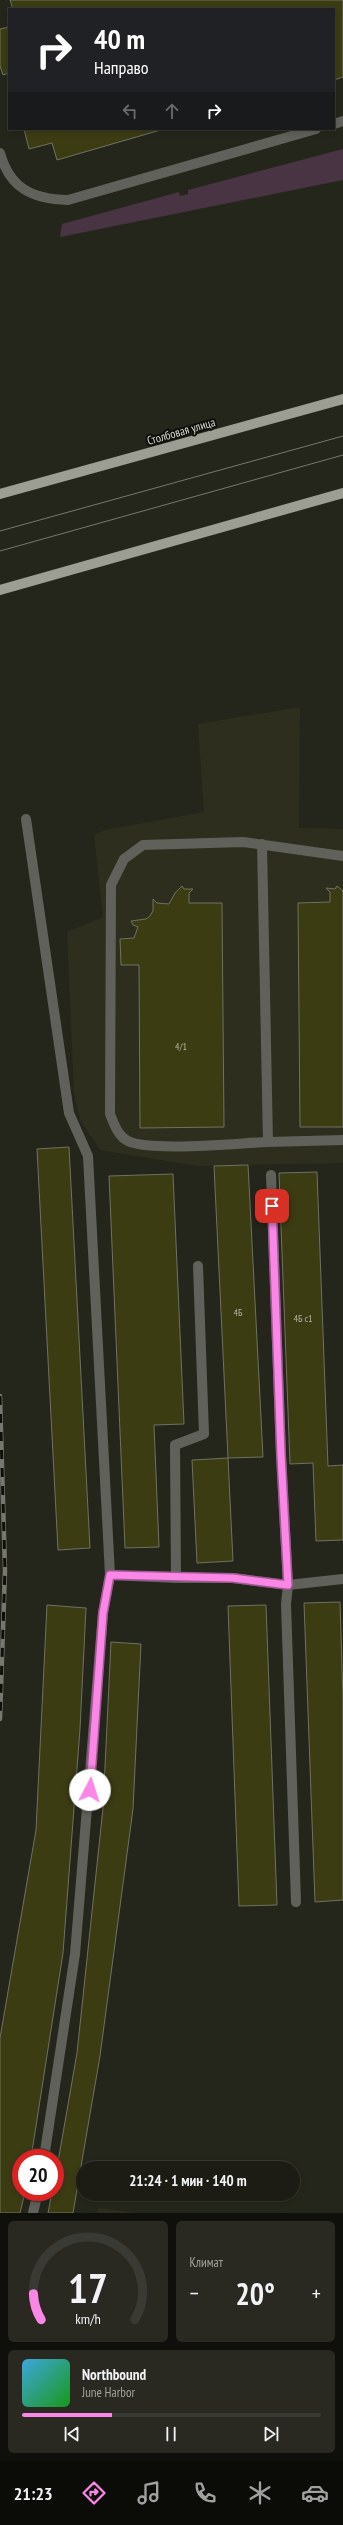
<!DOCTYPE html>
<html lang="ru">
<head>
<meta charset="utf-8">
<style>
	body { margin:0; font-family:"PT Sans Narrow",sans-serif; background:#292922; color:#f1f3f6; height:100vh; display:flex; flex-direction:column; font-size:15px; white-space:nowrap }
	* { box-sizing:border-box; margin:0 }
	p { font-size:13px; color:#a0a1a0 }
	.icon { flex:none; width:22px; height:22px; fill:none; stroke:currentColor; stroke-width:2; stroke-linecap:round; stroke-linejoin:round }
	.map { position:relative; height:2213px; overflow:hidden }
	.sheet { display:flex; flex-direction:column; gap:8px; padding:8px; background:#0f0f0b; flex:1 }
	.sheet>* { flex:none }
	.hud { position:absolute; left:8px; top:8px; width:327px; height:122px; border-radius:0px; box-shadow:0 2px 6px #0003,0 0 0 1px #3a3a34; background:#202124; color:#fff; overflow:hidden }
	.speed { position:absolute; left:12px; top:2149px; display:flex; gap:8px; font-size:20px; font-weight:700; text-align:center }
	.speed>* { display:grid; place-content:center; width:52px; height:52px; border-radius:50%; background:#1c1c14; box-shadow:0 2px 6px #0003,0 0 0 1px #3a3a34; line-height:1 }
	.speed .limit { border:6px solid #d22; background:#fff; color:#111 }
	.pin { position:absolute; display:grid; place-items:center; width:34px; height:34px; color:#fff; margin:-17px; border-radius:8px; box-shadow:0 2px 6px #0006 }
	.me { position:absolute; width:44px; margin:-22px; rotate:5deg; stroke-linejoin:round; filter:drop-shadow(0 0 3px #0008) }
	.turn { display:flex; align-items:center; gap:14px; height:84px; padding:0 20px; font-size:18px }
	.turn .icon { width:52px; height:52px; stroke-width:2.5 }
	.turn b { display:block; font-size:28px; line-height:34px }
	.lanes { display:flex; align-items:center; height:38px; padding:0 20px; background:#0003; justify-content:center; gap:20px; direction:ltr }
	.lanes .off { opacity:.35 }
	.big { font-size:30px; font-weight:600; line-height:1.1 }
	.sheet .tile { flex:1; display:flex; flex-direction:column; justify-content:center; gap:6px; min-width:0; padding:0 14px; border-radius:6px; background:#292922 }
	.sheet .dial { align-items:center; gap:0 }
	.dial svg { height:104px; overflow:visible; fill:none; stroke:#3a3a34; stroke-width:7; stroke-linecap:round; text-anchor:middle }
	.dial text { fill:#f1f3f6; stroke:none }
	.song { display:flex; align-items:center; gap:12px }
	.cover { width:48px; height:48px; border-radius:6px; background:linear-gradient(135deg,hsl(200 70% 55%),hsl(120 70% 35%)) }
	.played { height:4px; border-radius:2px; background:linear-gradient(90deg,#fa87e6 30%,#3a3a34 30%) }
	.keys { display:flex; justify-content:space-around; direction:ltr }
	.heat { display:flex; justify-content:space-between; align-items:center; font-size:22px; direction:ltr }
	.sheet .tiles { flex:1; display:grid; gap:8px; grid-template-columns:1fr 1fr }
	.tile:last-child { grid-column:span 2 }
	.trip { position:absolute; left:76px; top:2161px; width:224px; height:40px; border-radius:20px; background:#1c1c14; box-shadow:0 2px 6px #0003,0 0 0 1px #3a3a34; font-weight:600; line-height:40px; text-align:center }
	.tabs { display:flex; height:64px; justify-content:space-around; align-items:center; background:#0b0b08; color:#a0a1a0 }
	.tabs .icon { width:28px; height:28px }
	.tabs .on { color:#fa87e6 }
	.tabs b { font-size:18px; color:#f1f3f6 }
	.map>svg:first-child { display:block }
	.built { fill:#2d2e1d }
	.green { fill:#493444 }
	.building { fill:#3c3c13; stroke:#707164 }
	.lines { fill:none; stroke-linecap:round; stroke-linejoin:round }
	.lane { stroke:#61615c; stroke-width:10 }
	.street { stroke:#61615c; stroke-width:10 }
	.primary { stroke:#9d9e93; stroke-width:10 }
	.tram { stroke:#77776e; stroke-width:1 }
	.rail-casing { stroke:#77776e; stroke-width:4.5 }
	.rail { stroke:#0e0e0a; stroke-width:3; stroke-dasharray:9; stroke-linecap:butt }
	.route-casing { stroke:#a25896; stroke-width:10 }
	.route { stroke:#fa87e6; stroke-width:7 }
	.labels { text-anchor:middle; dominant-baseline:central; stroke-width:4; stroke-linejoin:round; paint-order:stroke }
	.number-label { font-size:10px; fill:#b2b2a3 }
	.street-label { font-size:12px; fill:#dadad3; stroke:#0e0e0a }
</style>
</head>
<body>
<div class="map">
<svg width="343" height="2213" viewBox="0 0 343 2213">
	<rect width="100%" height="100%" fill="#25261b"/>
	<path class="built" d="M300,707L299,828L343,829V1163L197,1166L100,1150L80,1120L74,1093L67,932L103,917L94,835L105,830L204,812L198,724Z
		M98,2208L135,2213H97Z"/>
	<path class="green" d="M343,149V180L60,237L62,224L179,192L180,196L188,194V190Z"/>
	<path class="building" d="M10,0H343V77L334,80V9H13Z
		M9,27V73L3,75L0,66V29Z
		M24,129H164L57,160L52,143L29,149Z
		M182,886L184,889H193L189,893V903H222L224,1127L140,1128L139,965H121L120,939L134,938L138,927L133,925L131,921L146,919L150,916L153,911V899L157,903L169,904L175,893Z
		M337,886L343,891V1127H300L298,903L330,902V892L326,888L335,889Z
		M69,1147L90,1548L58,1550L37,1149Z
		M248,1165L263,1457L228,1458L214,1166Z
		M317,1172L328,1466L343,1465V1540L316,1541L313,1463L290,1464L279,1173Z
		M173,1174L184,1424L154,1425L159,1547L125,1548L109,1176Z
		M228,1458L233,1561L197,1563L192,1460Z
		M340,1602L343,1699V1900L315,1902L304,1603Z
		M47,1605L86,1608L80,1729L63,1953L31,2158H21V2192H25L20,2213H0V2038L36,1830Z
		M266,1605L277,1905L239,1906L228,1606Z
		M111,1642L141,1644L133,1809L100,2056L73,2213H48L52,2192H55V2179L77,2053L103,1808Z"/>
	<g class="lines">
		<path class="lane" d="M334,124L343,121
			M0,153C10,189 33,199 68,200L316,129
			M26,819L69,1113L88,1156L110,1575L176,1578
			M262,844L268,1142C239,1143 150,1152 128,1141C118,1136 114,1124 110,1114L111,885L124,859L143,845L243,842L343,856
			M268,1142L343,1140
			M271,1175L281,1455L288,1585L286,1604L296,1902
			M198,1266L204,1434L175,1445L176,1578H233L288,1585
			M44,2158L75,1954L103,1613L110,1575
			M33,2213L38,2192"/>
		<path class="street" d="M288,1585L343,1579"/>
		<path class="primary" d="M0,494L343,399
			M0,590L343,493"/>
		<path class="tram" d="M0,531L343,436
			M0,551L343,455"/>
		<g class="rail-casing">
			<path id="rail" d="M0,1396L5,1570L0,1719"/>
		</g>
		<use href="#rail" class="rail"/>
	</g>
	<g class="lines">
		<g class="route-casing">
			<path id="route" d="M90,1790L103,1613L110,1575L233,1578L288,1585L281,1455L272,1206"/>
		</g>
		<use href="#route" class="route"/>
	</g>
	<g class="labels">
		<g class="number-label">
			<text x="181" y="1046">4/1</text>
			<text x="238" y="1312">4Б</text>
			<text x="303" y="1318">4Б с1</text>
		</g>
		<g class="street-label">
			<text transform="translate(181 431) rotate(-16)">Столбовая улица</text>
		</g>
	</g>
</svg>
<div class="speed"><div class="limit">20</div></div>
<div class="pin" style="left:272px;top:1206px;background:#d93025"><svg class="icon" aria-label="arrive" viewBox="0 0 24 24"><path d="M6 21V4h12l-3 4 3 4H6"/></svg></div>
<svg class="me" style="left:90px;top:1790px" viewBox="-20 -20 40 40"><circle r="19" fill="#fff"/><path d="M0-13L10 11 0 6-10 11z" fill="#fa87e6"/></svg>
<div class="trip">21:24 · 1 мин · 140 m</div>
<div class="hud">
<div class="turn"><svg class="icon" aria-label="right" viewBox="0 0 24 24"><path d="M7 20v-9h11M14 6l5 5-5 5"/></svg><div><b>40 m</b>Направо</div></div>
<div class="lanes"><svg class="icon off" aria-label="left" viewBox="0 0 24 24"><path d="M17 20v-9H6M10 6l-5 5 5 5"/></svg><svg class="icon off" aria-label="ahead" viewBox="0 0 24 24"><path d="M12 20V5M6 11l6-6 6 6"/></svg><svg class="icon" aria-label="right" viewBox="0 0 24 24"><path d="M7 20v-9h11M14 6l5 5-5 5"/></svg></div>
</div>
</div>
<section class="sheet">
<div class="tiles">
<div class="tile dial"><svg viewBox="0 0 100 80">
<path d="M14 69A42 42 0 1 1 86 69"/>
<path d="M14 69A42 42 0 0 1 8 49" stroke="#fa87e6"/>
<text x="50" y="56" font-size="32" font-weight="700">17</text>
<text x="50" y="72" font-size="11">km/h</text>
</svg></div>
<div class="tile"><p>Климат</p>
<div class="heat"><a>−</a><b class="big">20°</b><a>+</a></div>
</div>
<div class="tile">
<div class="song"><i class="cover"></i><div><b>Northbound</b><p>June Harbor</p></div></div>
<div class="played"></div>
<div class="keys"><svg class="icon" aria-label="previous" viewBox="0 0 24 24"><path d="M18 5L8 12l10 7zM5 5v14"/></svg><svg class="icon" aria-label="pause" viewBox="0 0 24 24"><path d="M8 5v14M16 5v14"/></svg><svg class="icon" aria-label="next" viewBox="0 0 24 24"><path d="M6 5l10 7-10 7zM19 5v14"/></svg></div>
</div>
</div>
</section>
<nav class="tabs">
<b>21:23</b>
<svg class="icon on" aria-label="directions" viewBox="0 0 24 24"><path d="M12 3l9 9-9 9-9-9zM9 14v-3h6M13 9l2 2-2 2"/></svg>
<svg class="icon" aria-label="music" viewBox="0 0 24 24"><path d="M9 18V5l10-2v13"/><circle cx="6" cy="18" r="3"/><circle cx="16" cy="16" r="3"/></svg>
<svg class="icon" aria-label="phone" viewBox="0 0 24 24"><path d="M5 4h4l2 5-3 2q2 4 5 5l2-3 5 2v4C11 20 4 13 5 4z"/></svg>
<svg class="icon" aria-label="climate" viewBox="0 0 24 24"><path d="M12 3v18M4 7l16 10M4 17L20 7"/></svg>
<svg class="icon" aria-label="car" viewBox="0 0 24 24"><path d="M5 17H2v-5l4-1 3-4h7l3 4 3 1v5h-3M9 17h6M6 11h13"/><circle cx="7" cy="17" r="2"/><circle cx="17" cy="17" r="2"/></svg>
</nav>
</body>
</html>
